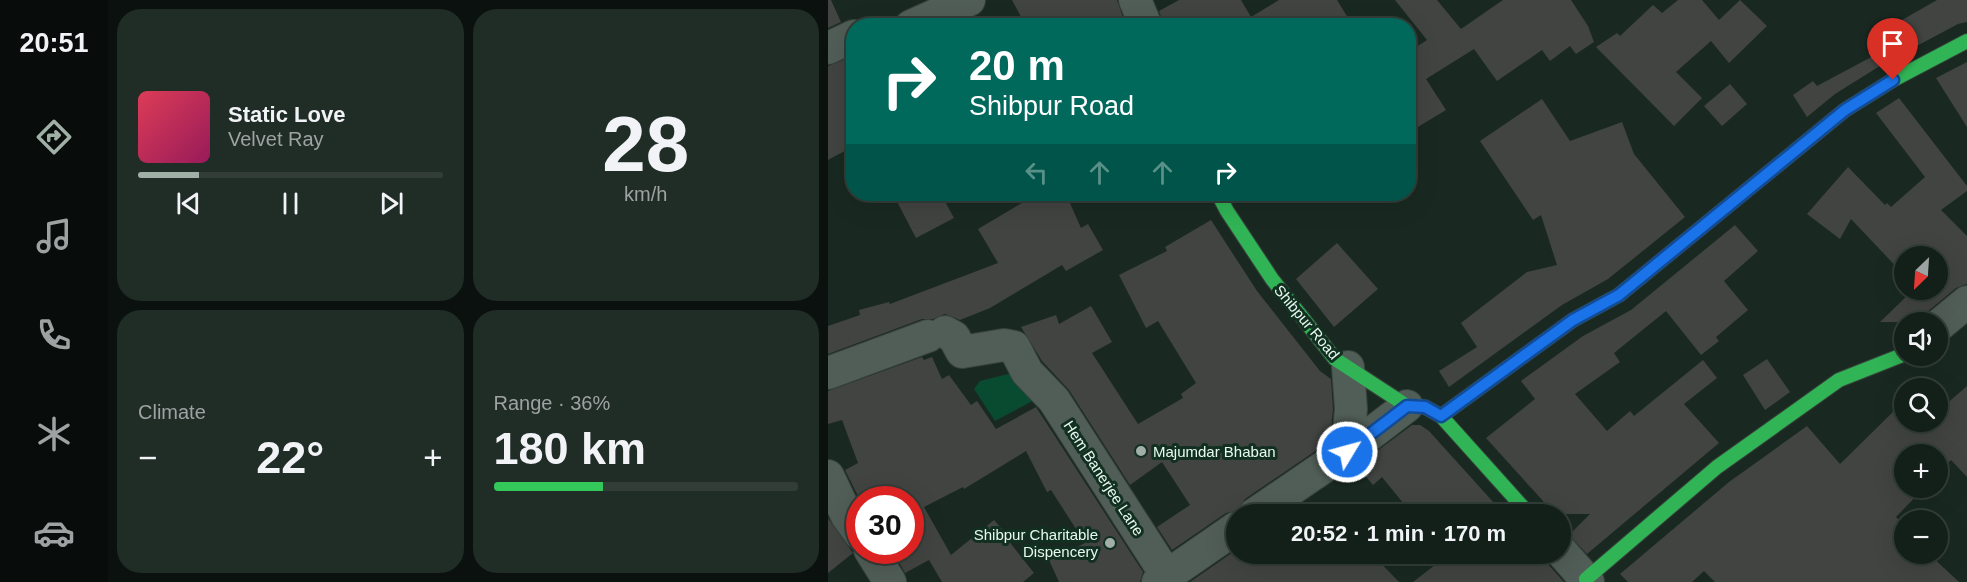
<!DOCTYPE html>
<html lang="en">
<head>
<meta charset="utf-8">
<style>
	body { margin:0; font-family:Arial,sans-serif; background:#202c26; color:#f1f3f6; height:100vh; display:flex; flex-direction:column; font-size:22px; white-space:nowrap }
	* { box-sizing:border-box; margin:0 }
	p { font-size:20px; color:#9da2a2 }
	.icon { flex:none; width:33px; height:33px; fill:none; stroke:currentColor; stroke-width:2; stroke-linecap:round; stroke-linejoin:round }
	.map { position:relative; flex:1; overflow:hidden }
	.sheet { display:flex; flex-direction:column; gap:9px; padding:9px; background:#0a110e; width:720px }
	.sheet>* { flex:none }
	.banner { position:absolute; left:18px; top:18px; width:570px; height:183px; border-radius:24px; box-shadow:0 6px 24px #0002,0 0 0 2px #323d38; background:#00695c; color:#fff; overflow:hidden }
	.needle { width:39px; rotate:205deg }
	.controls { position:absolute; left:1066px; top:246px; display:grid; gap:12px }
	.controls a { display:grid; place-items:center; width:54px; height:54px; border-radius:50%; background:#131f19; box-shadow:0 6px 24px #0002,0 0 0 2px #323d38; font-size:30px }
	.speed { position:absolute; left:18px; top:486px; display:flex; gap:12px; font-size:30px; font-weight:700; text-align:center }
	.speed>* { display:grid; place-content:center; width:78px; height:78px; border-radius:50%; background:#131f19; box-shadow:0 6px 24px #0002,0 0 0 2px #323d38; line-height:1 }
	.speed .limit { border:9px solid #d22; background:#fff; color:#111 }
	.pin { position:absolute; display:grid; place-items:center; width:51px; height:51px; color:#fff; margin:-62px -26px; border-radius:50% 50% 50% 0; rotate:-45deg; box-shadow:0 0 6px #0007 }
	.pin .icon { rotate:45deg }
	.me { position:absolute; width:66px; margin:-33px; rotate:53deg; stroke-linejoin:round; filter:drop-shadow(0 0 4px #0008) }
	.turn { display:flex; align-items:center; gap:21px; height:126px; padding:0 24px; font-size:27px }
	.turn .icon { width:78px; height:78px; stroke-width:2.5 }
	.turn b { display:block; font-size:42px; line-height:51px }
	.lanes { display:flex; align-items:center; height:57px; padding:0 24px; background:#0003; justify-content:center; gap:30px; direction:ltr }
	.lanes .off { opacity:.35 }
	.big { font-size:45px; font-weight:700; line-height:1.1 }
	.sheet .tile { flex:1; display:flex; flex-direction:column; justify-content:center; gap:9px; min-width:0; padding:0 21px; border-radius:24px; background:#202c26 }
	.sheet .dial { align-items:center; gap:0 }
	.dial b { font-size:78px; line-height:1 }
	.song { display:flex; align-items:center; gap:18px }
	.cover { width:72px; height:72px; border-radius:9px; background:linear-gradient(135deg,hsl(350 70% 55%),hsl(330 70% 35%)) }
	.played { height:6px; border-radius:3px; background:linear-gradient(90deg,#a0b0a7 20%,#323d38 20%) }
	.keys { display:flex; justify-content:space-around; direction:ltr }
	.heat { display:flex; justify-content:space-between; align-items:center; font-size:33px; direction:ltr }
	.charge { height:9px; border-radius:4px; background:linear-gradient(90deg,#34c759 36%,#323d38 0) }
	.sheet .tiles { flex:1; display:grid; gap:9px; grid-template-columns:repeat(2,1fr) }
	.trip { position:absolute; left:398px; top:504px; width:345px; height:60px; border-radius:30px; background:#131f19; box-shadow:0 6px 24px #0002,0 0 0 2px #323d38; font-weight:700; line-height:60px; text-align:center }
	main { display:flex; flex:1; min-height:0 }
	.menu { display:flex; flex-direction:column; width:108px; justify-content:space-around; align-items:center; background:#080c0a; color:#9da2a2 }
	.menu .icon { width:42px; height:42px }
	.menu .on { color:#a0b0a7 }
	.menu b { font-size:27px; color:#f1f3f6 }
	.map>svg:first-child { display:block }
	.green { fill:#094b31 }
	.building { fill:#424442 }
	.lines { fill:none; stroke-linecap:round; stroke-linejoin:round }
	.street-casing { stroke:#37433c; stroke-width:34 }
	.fast-casing { stroke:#37433c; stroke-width:16 }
	.street { stroke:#515d57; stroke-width:32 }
	.fast { stroke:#30b455; stroke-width:14 }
	.route-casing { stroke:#114b97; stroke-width:15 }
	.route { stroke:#1a73e8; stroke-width:10 }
	.poi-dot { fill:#a0b0a7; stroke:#123021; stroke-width:2 }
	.labels { text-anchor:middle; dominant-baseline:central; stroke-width:6; stroke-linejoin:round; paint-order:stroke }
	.street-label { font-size:15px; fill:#e8f9ef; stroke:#123021 }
	.poi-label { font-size:15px; fill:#e8f9ef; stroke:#123021; text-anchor:start }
</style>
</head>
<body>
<main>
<nav class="menu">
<b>20:51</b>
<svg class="icon on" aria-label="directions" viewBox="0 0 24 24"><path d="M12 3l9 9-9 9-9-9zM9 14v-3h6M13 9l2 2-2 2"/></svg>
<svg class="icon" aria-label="music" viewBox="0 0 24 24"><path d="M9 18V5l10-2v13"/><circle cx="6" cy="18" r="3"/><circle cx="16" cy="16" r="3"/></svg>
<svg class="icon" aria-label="phone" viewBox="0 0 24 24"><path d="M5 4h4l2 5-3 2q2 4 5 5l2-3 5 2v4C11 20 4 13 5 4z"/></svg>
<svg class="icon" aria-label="climate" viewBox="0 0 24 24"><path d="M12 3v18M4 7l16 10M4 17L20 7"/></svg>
<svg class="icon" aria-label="car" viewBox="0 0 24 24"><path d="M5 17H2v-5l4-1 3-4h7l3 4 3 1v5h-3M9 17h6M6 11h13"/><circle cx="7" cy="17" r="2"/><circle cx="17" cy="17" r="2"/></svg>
</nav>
<section class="sheet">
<div class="tiles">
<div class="tile">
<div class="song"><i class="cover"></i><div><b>Static Love</b><p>Velvet Ray</p></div></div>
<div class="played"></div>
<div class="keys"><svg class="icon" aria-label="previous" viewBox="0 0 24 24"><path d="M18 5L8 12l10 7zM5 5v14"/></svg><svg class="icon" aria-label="pause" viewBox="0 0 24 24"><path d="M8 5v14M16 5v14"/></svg><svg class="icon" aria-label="next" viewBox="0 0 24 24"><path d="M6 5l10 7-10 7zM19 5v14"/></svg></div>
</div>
<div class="tile dial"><b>28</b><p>km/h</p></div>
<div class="tile"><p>Climate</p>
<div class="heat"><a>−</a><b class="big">22°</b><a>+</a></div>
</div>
<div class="tile"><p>Range · 36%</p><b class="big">180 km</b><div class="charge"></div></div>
</div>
</section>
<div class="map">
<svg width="1139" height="582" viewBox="0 0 1139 582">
	<rect width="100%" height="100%" fill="#192921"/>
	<path class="green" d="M188,372L210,398L167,421L146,389L152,381Z"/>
	<path class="building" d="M0,0H3L13,22L0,28Z
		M184,0H289L298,26H198Z
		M351,0H413L423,17L451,0H509L525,26H336L331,11Z
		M567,0H609L633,29L675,0H743L760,26L766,42L748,54L742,46L722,61L714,50L669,81L646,49L598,79L618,110L580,133V51L585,58L589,56L585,49L599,40Z
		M850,0H874L891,20L912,0L939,26L901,63L883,41L848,72L874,98L846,126L768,47L789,33L792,36L825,5L834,13Z
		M1109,0H1139V22L1130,24L1055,64L1007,94L979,117L965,95L985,81L989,86L1062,47L1053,32Z
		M26,56V146L0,160V66Z
		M1139,62V127L1108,78Z
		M902,84L919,104L894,126L876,106Z
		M1071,98L1139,186V191L1113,210L1139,236V284L1128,288L1099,312L1093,322H1052L1085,290H1110V256H1077V276L1023,219L1012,239L979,214L1020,167L1057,205L1059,203L1063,207L1097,177L1048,113Z
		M714,99L742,141L794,122L806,154L857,217L780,279L734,305L621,387L611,371L649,347L633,323L699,272L729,265L713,215L705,220L652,141Z
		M65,194H113L126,218L88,238Z
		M209,194H238L253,228L260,224L275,250L238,271L234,265L162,308L132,320L117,314L105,319H94L0,354V326L32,315L31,310L61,302L62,304L170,263L150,229Z
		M383,220L429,291L492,371L503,379L505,409L502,441L417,499L410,511L398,513L344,550L329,527L362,505L334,462L302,485L241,390L214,361L193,327L228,315L231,324L263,306L284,342L264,353L310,424L355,398L353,394L368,383L330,321L318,328L291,275L339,251L337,247Z
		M907,225L930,251L896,281L920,310L888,337L891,341L873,355L838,311L786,353L792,362L747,394L779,431L802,411L806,416L875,360L889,378L856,404L891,443L759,554L741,535L762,514H719L715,501L658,438L707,399L693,381L755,336L803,310Z
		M509,243L550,289L506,327L468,279Z
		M94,357L96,360L104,357L114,379L121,375L143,405L149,401L168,429L208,407L315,572L312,582H231L221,560L257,543L223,490L219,492L198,451L136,489L135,487L96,507L123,555L166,520L182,538L180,540L206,573L195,582H114L101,560L77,573L64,550H82V500H32L17,470L30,463L14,420L0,424V391Z
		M939,359L962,392L937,410L915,375Z
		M1139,386V477L1123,460L1110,473V454H1077V488H1096L1068,517L1077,526V554H1101L1131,582H887L876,571L864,582H800L792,574L901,482L979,426L1012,464L1070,407L1077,415V422H1083L1088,427L1094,422H1110V407L1114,404L1116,406Z
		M584,425H592L601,431L676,514H617L606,502L590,514H584L554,477L545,485L529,466Z
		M477,502L487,514H458Z
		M0,518L25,553L0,573Z
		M408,550V554H544L571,582H362Z
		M621,554H714L718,562L736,582H585Z"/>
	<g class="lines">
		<g class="street-casing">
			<path id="street" d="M307,0L318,26
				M83,26L141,0
				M0,48L26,36
				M1110,326L1139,302
				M117,332L126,337L134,352L176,345L186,347L199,372L226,400L339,576
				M0,373L100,336
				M519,451L523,409L520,367
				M0,476L19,516L32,534
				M427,514L528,445L579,406
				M42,550L62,582
				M732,550L760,582
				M330,582L408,528"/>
		</g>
		<g class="fast-casing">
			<path id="fast" d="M390,194L399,211L444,279L507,359L579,406L597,407L613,416L701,514
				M613,416L745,320L791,295L1017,110L1065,80L1139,41
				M758,579L889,467L1011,380L1077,354"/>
		</g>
		<use href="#street" class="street"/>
		<use href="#fast" class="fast"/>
	</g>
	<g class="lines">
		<g class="route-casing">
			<path id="route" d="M519,452L579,406L597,407L613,416L745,320L791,295L1017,110L1065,80"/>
		</g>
		<use href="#route" class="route"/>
	</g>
	<g class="poi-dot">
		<circle cx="313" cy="451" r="6"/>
		<circle cx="282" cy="543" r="6"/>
	</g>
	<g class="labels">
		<g class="street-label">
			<text transform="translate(479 322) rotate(50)">Shibpur Road</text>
			<text transform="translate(276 478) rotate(57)">Hem Banerjee Lane</text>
		</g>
		<g class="poi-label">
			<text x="325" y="451">Majumdar Bhaban</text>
			<text x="270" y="534" text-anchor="end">Shibpur Charitable<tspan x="270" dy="17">Dispencery</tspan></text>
		</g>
	</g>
</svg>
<div class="controls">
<a><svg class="needle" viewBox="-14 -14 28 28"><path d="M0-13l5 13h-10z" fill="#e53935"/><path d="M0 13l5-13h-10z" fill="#9da2a2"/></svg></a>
<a><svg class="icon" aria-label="sound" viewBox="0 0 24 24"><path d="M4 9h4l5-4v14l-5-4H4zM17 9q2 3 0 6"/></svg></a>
<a><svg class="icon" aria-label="search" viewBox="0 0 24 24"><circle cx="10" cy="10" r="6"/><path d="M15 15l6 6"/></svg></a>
<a>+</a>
<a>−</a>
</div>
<div class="speed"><div class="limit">30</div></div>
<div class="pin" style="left:1065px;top:80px;background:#d93025"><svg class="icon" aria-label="arrive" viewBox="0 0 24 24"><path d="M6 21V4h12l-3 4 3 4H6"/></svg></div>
<svg class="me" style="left:519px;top:452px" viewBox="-20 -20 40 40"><circle r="17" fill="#1a73e8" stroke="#fff" stroke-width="3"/><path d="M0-11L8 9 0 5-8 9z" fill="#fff"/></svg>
<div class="trip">20:52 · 1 min · 170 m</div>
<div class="banner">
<div class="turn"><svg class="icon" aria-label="right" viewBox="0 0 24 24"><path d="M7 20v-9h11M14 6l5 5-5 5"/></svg><div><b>20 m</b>Shibpur Road</div></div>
<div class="lanes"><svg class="icon off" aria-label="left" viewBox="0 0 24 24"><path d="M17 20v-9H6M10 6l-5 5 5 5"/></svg><svg class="icon off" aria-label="ahead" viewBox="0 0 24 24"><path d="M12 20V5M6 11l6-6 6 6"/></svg><svg class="icon off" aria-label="ahead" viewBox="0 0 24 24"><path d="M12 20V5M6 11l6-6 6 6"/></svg><svg class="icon" aria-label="right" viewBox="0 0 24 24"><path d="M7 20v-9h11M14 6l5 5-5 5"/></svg></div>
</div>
</div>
</main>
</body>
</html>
